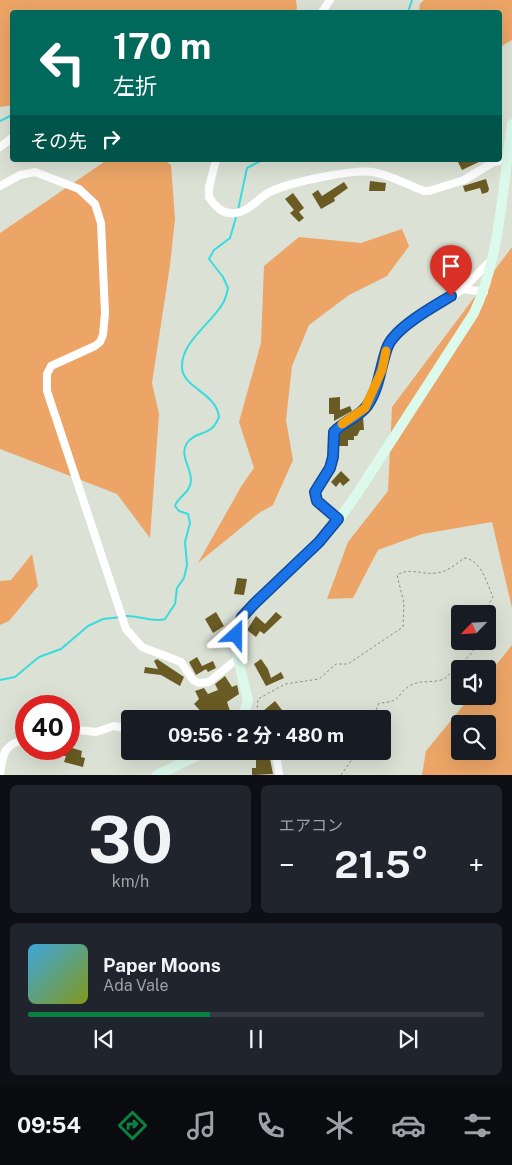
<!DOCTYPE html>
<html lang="ja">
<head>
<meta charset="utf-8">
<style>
	body { margin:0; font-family:"Public Sans","Noto Sans JP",sans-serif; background:#20242c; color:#f1f3f6; height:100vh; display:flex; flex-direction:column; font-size:19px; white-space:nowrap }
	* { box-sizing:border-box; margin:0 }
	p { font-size:16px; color:#9ea1a6 }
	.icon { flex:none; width:28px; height:28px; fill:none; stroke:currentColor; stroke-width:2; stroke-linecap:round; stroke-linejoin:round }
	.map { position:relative; height:775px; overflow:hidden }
	.side { display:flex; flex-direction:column; gap:10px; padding:10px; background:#0d0f14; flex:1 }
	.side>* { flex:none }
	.banner { position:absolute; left:10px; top:10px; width:492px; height:152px; border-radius:5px; box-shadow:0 5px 20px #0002; background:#00695c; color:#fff; overflow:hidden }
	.needle { width:32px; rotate:245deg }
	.buttons { position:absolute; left:451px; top:605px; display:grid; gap:10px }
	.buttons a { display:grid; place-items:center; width:45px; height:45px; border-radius:5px; background:#171b24; box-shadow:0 5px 20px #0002; font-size:25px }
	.speed { position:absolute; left:15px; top:695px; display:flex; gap:10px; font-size:25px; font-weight:700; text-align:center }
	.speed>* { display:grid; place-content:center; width:65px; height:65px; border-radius:50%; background:#171b24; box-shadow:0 5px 20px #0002; line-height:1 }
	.speed .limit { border:8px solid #d22; background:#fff; color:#111 }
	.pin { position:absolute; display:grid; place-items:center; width:42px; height:42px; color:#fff; margin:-51px -21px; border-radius:50% 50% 50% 0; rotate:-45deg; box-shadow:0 0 5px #0007 }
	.pin .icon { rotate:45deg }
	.me { position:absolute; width:55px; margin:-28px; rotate:24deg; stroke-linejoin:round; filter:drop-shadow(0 0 4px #0008) }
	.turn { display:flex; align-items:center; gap:18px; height:105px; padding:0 20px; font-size:22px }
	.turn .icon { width:65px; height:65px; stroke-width:2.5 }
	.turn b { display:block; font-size:35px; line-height:42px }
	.then { display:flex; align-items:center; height:48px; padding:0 20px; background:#0003; gap:10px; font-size:19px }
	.big { font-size:38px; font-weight:700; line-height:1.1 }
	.side .tile { flex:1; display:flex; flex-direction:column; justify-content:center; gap:8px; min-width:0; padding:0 18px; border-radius:8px; background:#20242c }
	.side .dial { align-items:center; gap:0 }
	.dial b { font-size:65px; line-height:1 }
	.song { display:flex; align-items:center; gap:15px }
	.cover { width:60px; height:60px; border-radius:8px; background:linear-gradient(135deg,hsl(200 70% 55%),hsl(70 70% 35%)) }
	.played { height:5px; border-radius:2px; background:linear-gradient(90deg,#0b8043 40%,#363941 40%) }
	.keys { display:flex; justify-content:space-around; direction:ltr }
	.heat { display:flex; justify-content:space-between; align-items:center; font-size:28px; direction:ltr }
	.side .tiles { flex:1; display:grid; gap:10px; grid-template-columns:1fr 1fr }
	.tile:last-child { grid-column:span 2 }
	.trip { position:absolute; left:121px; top:710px; width:270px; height:50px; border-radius:5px; background:#171b24; box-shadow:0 5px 20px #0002; font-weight:700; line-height:50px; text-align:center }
	.tabs { display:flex; height:80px; justify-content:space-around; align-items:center; background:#090b0e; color:#9ea1a6 }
	.tabs .icon { width:35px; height:35px }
	.tabs .on { color:#0b8043 }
	.tabs b { font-size:22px; color:#f1f3f6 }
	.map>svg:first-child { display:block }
	.green { fill:#eca566; fill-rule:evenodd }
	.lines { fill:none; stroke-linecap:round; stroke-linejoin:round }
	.stream { stroke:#39dbde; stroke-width:2 }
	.building { fill:#695b23 }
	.path { stroke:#8a8f86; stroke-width:1; stroke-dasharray:2.5 2.5; stroke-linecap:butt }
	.street { stroke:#fff; stroke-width:8 }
	.secondary { stroke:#dcfaec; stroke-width:10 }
	.route-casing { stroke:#114b97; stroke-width:12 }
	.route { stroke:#1a73e8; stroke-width:9 }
	.slow { stroke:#f59e0b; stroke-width:9 }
</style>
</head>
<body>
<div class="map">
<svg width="512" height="775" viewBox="0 0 512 775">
	<rect width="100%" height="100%" fill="#dbe1d4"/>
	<path class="green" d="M0,0H296L297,8L295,12H12V105L0,107Z
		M424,0H512V40L500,47V12H419L420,4Z
		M107,160H164L171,165L175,219L170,265L152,383L159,414L150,538L117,494L0,449V233Z
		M402,229L409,246L387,276L349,295L309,325L292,366L286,420L293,460L273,505L259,513L198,563L242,485L254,468L239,422L261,343L264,266L299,237L361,243Z
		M512,247V608L492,522L422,534L378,550L353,598L327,599L348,542L388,491L392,407Z
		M32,554L38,586L9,621L0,625V581L11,580Z
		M512,645V775H422L426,751L471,696H488V675ZM460,724H488V751H460Z"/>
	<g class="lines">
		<path class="stream" d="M408,12L412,0
			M0,121L12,115
			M238,210L247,168L262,160
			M125,616C139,615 152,623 165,619L175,604L177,588L184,578L187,565L185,542L190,523L188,514L179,511L175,506C178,496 191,493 191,480C191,467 179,455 187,443C197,429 210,439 219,417C216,392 182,388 182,367C181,342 212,323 223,303C226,298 227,293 228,288L223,277L209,259L214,250L230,238L237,214
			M0,680L15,677L39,657L61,649L88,626L103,619L121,617"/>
	</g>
	<path class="building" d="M457,160H483L462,170Z
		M486,179L489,189L488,192L482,194L480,188L465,192L463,186Z
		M370,181L386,183L385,191H369Z
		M344,182L348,188L334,198L335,201L321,209L312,194L318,190L322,196Z
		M293,193L304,208L299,212L304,218L299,222L290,213L294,210L285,199Z
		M340,397V410L350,406L352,411L334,421V414H329V398Z
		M363,417L364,430H360L357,436H354V440H348V446H339V435Z
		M341,471L350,480L343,486L340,482L336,487L331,482Z
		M237,578L247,579L244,595L234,594Z
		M216,612L224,626L213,633L205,619Z
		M276,612L282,617L264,634L260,631L256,637L247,630L256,616L265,624Z
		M197,657L202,666L213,661L216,668L208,672L206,669L196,675L189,662Z
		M157,659L184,677L180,686L161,675L144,673L145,667L158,669L154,661Z
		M261,659L268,669L271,678L281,672L284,678L266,686L254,664Z
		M225,676L232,687L237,685L239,694L227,702L231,714L218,719H208L194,704L199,699L195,691L204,688L208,694L218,690L215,684Z
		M275,701L289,719H279L276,716L270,719L263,711Z
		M69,747L82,751L81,757L85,758L83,767L64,762L66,756L54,755L55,749Z
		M270,759L273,774L252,775V768H256V760Z"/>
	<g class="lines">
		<path class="path" d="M252,716L257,710L258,699L285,684L319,679L336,664H348L403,627L404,603L397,575C410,567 421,575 436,573C447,572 455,565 464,558C482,560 486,582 493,597L483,614
			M372,719L379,703C404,702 395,694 411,685C421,680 431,683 441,680C449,678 449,672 455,667C464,659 475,656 475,641
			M341,775L358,751"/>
		<path class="street" d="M322,12L330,0
			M0,147L12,138
			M216,160L209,187V197C215,207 224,215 236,213C251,211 259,196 272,191C292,182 352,169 373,172C391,175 407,185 424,191H429L464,180L492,163L507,159
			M0,186L20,175L35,172L79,189L95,204L101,223L105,313L103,335L100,342L95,346L51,366L47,374V391L126,629L142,647L181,662L193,680L199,683L209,682L238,658
			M463,289L484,292
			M339,519L317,501L315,492L330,468L333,457V432L365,408L382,371L387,347L397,333L463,289L491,260
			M69,729L96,732L114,726L130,729
			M268,751C278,754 278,766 279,775
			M0,775C3,753 3,745 26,739"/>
		<path class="secondary" d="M242,719L248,701L238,658L236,635L242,617L339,519L357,494L474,313C501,255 502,187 512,124
			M157,775L207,751"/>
	</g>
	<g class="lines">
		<g class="route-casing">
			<path id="route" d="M236,635L242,617L254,604L319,542L338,519L317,501L315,492L330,468L333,457L334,432C343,422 359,417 367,406C379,389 380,368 387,348C394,328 433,307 451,296"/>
		</g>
		<use href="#route" class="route"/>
		<path class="slow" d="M342,424L365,408L382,370L386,351"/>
	</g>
</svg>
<div class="buttons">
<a><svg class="needle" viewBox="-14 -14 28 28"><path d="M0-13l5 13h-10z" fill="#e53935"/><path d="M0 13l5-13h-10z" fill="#9ea1a6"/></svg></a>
<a><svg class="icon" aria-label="sound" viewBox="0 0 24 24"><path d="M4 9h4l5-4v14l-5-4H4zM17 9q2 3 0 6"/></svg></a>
<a><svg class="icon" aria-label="search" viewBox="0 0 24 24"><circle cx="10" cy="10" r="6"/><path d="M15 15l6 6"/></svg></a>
</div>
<div class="speed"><div class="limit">40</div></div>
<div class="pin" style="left:451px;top:296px;background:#d93025"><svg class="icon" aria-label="arrive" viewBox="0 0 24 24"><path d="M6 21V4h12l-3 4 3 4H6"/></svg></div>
<svg class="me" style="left:236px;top:635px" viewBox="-20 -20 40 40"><path d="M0-17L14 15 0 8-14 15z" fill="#1a73e8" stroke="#fff" stroke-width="4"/></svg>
<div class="trip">09:56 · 2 分 · 480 m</div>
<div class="banner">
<div class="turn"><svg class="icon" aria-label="left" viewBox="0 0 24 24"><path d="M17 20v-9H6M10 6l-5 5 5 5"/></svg><div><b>170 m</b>左折</div></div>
<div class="then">その先<svg class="icon" aria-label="right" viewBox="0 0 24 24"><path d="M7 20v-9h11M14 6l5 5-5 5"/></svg></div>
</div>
</div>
<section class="side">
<div class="tiles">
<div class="tile dial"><b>30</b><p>km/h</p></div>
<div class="tile"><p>エアコン</p>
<div class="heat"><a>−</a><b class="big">21.5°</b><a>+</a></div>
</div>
<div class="tile">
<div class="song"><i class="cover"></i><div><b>Paper Moons</b><p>Ada Vale</p></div></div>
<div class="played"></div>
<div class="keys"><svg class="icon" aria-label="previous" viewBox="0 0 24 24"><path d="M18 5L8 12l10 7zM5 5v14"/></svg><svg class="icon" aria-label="pause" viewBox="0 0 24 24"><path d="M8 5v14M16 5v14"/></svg><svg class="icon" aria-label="next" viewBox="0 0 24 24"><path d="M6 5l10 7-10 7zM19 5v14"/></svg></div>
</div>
</div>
</section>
<nav class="tabs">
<b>09:54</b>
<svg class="icon on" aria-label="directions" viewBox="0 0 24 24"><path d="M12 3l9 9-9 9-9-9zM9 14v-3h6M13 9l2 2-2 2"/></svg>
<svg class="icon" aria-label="music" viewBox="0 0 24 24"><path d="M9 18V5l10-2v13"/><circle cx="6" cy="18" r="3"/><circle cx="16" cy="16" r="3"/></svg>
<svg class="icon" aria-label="phone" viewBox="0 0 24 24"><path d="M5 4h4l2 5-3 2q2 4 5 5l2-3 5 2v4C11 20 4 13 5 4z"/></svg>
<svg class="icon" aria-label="climate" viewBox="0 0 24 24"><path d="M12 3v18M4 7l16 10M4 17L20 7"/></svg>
<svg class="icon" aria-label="car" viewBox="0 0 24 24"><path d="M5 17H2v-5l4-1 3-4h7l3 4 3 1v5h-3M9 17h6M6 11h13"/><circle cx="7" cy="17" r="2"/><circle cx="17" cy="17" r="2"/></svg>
<svg class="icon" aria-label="filters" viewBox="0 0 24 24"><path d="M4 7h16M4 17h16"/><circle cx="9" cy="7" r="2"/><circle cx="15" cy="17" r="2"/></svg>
</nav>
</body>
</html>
